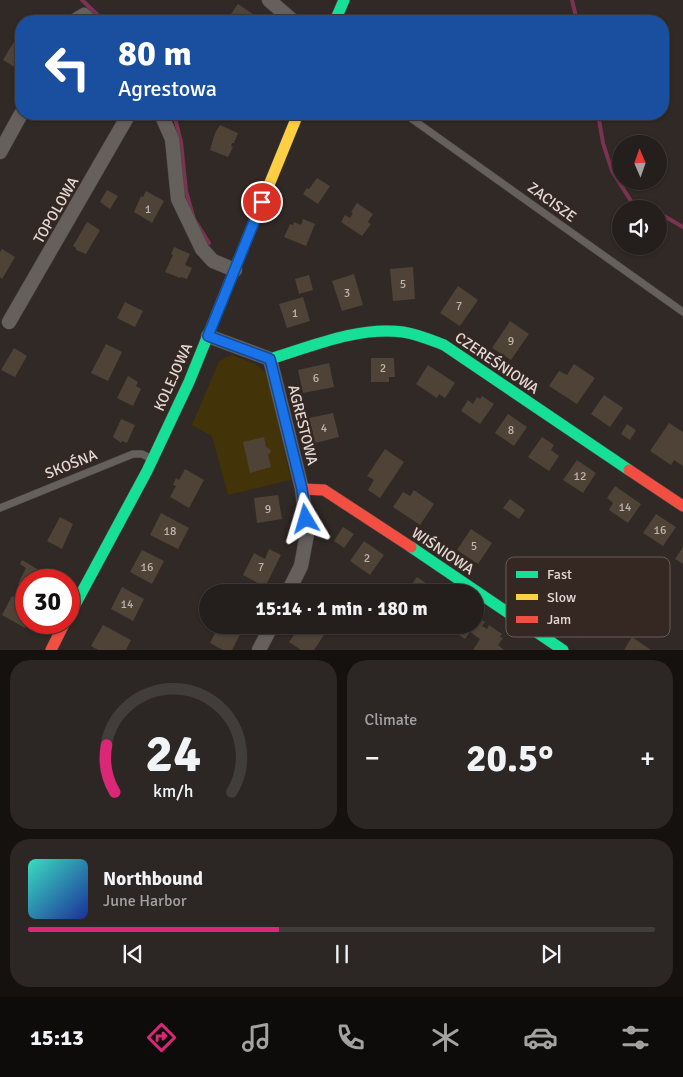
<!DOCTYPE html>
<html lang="en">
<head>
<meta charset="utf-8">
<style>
	body { margin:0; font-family:Signika,sans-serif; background:#2c2725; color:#f1f3f6; height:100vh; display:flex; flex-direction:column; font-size:19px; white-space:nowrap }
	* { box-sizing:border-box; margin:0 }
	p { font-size:16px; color:#a3a2a3 }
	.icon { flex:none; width:28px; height:28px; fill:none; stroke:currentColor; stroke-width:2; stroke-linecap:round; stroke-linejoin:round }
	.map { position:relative; height:650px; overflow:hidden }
	.details { display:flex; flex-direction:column; gap:10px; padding:10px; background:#14110f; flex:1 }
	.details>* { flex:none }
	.guide { position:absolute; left:15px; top:15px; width:654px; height:105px; border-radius:20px; box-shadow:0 1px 4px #0004,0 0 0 1px #413d3b; background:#1a4fa0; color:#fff; overflow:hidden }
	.needle { width:32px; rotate:358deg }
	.tools { position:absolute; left:612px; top:135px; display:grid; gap:10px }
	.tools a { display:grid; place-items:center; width:55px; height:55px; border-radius:50%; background:#241f1c; box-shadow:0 1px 4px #0004,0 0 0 1px #413d3b; font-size:25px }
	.speed { position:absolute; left:15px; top:569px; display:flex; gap:10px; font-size:25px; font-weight:700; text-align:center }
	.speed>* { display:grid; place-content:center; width:65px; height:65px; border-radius:50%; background:#241f1c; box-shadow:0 1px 4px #0004,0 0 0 1px #413d3b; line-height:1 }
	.speed .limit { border:8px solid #d22; background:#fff; color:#111 }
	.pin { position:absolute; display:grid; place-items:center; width:42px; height:42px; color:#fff; margin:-21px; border:2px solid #fff; border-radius:50%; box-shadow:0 1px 5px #0007 }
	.me { position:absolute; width:55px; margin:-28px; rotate:353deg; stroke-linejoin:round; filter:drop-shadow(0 0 4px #0008) }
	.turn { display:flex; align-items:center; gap:18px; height:105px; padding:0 20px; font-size:22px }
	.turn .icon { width:65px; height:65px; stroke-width:2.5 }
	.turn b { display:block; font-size:35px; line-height:42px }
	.big { font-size:38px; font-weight:700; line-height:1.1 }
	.details .card { flex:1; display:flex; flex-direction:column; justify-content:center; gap:8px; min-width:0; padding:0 18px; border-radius:20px; background:#2c2725 }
	.details .dial { align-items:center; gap:0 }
	.dial svg { height:130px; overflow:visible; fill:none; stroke:#413d3b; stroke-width:7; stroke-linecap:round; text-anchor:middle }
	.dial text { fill:#f1f3f6; stroke:none }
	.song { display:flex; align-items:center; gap:15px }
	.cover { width:60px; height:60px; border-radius:8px; background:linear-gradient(135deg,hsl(170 70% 55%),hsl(230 70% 35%)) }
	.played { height:5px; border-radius:2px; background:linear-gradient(90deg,#db2777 40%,#413d3b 40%) }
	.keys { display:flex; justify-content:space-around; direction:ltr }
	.heat { display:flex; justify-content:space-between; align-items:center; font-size:28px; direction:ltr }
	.details .tiles { flex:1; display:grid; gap:10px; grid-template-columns:1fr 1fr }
	.card:last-child { grid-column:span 2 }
	.trip { position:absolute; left:199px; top:584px; width:285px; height:50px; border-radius:25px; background:#241f1c; box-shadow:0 1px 4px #0004,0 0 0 1px #413d3b; font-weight:700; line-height:50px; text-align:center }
	.dock { display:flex; height:80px; justify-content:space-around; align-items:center; background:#0e0c0b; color:#a3a2a3 }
	.dock .icon { width:35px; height:35px }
	.dock .selected { color:#db2777 }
	.dock b { font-size:22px; color:#f1f3f6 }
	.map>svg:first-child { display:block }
	.green { fill:#433308 }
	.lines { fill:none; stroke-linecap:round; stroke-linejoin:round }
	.stream { stroke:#7a3350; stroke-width:4 }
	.building { fill:#4f4337 }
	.lane-casing { stroke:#4c4643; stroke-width:8 }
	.street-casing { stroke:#4c4643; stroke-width:15 }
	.fast-casing { stroke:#4c4643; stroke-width:12 }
	.slow-casing { stroke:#4c4643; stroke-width:12 }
	.jam-casing { stroke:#4c4643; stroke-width:12 }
	.lane { stroke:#66605d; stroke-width:7 }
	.street { stroke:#66605d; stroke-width:14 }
	.fast { stroke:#16e098; stroke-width:11 }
	.slow { stroke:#ffcf43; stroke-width:11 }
	.jam { stroke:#f24e42; stroke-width:11 }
	.route-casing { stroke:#114b97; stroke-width:12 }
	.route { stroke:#1a73e8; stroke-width:9 }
	.labels { text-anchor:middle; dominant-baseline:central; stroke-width:5; stroke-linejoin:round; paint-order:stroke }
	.number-label { font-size:12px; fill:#beb4ae }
	.street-label { font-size:15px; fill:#e3d9d5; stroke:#352721 }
	.key { fill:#352721; stroke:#695c57; stroke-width:1 }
	.key-label { font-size:14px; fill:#e3d9d5 }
</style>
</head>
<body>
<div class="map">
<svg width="683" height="650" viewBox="0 0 683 650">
	<rect width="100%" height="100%" fill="#302926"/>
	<path class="green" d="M232,355L257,365L267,374L291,480L228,495L212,436L192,425L219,361Z"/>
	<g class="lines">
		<path class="stream" d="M82,0L104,21
			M572,0L577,21
			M174,114L181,142L186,191L194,219L209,243
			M598,114L603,143L612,171L631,201L650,209
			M659,213L683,227"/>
	</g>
	<path class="building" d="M238,4L263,21H226Z
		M15,40L21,44V71L3,60Z
		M220,125L238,133L234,143H232L231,146L233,147L228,157L210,150L215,133Z
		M317,178L330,186L318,204L303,194L307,188L309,189Z
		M107,190L118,196L110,209L100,202Z
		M146,191L164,201L152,223L134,212L141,196L143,197Z
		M357,203L373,214L368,222L371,224L362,236L341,222L345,215L350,218L353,213L351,212Z
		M303,219L315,224L306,246L284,237L290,224L293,225L294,222L301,225Z
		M87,222L100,230L86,254L76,250V248L73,246Z
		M174,247L190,254L185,265L192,268L187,279L181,277L180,278L165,272L173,255L171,254Z
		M2,249L15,257L2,279L0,277V252Z
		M413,267L415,299L393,301L390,269Z
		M354,274L363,305L342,311L332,281Z
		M309,275L313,290L299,294L295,279Z
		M458,286L478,300L460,326L440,313Z
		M303,297L310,321L287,328L279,304Z
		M125,302L143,311L135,327L117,318Z
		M510,321L529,334L511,360L492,348Z
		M106,344L122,352L108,381L91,373Z
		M14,348L27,356L15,377L1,370Z
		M371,358H394L395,377H389V382H371Z
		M329,363L334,387L303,393L298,370Z
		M574,364L595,378L577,404L549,386L559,371L567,375Z
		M428,365L455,383L445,398L439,394L437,398L416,384Z
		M128,376L138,382L136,386L141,389L133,406L117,398Z
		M604,395L623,408L610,427L591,414Z
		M482,396L494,404L480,424L461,411L468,400L473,404L477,397L480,399Z
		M333,413L339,437L315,443L309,418Z
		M508,414L527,427L514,446L495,433Z
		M121,419L135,425L127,443L122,441L121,443L113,437Z
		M669,423L683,432V466L674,460L671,465L650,451Z
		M627,424L636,430L630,440L621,434Z
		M264,437L266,447L270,449L271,452L268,455L271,467L250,473L243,442Z
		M542,437L554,445L551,450L559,456L549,471L528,457Z
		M385,449L404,462L380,498L368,490L374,480L367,476Z
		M577,460L596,473L583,493L563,480Z
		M185,469L204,480L189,508L170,497L176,486L173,485L176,478L179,480Z
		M615,486L641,504L628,523L609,510L613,503L607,498Z
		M414,490L434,504L420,525L393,507L403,492L410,496Z
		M278,495L282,519L257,523L254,498Z
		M510,499L525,510L519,519L503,508Z
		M161,513L189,528L178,549L150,535Z
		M656,514L676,527L663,546L643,533Z
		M60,517L73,524L62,549L47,541Z
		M343,527L354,534L344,548L334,541Z
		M471,529L492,543L478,564L457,550Z
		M364,541L384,555L370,575L350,561Z
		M683,547V564L675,559Z
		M269,549L281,555L265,587L243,575L254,553L265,559Z
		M142,550L164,561L152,584L130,572Z
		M22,560L54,579L53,580H26V588L18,584L26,568L20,564Z
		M417,577L437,591L436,592H406Z
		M122,587L144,599L133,621L111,609Z
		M12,596L26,604V622H28L25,628L2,615Z
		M573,600L595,614L579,638L557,624Z
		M475,616L485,622L482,626L487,629L489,625L502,634L500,637L503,638L498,645L504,650H473L480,639L470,632L465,639L450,629L453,625H475Z
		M103,625L131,640L126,650H98L91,646Z
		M219,625H245L232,650H223L210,643Z
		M301,625H322L318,631L324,635L314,650H301L289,642Z
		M632,637L651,650H624Z"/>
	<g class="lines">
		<g class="lane-casing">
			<path id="lane" d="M405,114L683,312
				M0,508L133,454H142L152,459"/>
		</g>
		<g class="street-casing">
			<path id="street" d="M269,0L293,21
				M74,21L84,15L90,21
				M161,114L172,139L178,199L202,249L213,261L235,270
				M0,152L21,114
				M9,322L129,114
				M208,336L270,359L302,489L307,534L301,566L288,592
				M259,650L272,625"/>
		</g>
		<g class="fast-casing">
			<path id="fast" d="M335,21L344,0
				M270,359C312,346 359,326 403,332C417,334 431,340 444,345L629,470
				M411,547L563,650
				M69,616L147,471L189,382L260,207"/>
		</g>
		<g class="slow-casing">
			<path id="slow" d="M260,207L298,114"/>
		</g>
		<g class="jam-casing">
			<path id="jam" d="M629,470L683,506
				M302,489L324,490L411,547
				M51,650L65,622"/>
		</g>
		<use href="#lane" class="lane"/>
		<use href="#street" class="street"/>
		<use href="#fast" class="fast"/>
		<use href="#slow" class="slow"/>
		<use href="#jam" class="jam"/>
	</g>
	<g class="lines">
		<g class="route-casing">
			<path id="route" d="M262,202L208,336L270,359L302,489L306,519"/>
		</g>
		<use href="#route" class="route"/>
	</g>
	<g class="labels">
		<g class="number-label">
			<text x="148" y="209">1</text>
			<text x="403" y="284">5</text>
			<text x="347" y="293">3</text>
			<text x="459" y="306">7</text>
			<text x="295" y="313">1</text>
			<text x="511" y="341">9</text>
			<text x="383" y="368">2</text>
			<text x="316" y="378">6</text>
			<text x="324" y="428">4</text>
			<text x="511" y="430">8</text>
			<text x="580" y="476">12</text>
			<text x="625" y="507">14</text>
			<text x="268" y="509">9</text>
			<text x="660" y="530">16</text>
			<text x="170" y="531">18</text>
			<text x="474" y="546">5</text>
			<text x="367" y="558">2</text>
			<text x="147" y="567">16</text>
			<text x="261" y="567">7</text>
			<text x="127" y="604">14</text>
		</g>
		<g class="street-label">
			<text transform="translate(552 202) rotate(36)">ZACISZE</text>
			<text transform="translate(56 210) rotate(-60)">TOPOLOWA</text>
			<text transform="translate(497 363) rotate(34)">CZEREŚNIOWA</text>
			<text transform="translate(173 377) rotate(-66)">KOLEJOWA</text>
			<text transform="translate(303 425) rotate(76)">AGRESTOWA</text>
			<text transform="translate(71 464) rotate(-22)">SKOŚNA</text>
			<text transform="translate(443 551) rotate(34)">WIŚNIOWA</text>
		</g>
	</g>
	<rect x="506" y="557" width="164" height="80" rx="8" class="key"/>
	<rect x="516" y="571" width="22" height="7" fill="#16e098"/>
	<rect x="516" y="594" width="22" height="6" fill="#ffcf43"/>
	<rect x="516" y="616" width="22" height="7" fill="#f24e42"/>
	<g class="key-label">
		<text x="547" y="579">Fast</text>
		<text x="547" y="602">Slow</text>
		<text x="547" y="624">Jam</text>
	</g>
</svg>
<div class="tools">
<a><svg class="needle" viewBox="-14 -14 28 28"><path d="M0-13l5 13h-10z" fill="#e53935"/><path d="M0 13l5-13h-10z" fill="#a3a2a3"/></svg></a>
<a><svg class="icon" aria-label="sound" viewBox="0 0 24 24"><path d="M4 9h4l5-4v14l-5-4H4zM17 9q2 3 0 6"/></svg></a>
</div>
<div class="speed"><div class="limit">30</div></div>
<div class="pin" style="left:262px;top:202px;background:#d93025"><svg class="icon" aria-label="arrive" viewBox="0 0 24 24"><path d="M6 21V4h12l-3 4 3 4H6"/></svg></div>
<svg class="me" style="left:306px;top:519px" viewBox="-20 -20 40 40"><path d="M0-17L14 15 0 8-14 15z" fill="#1a73e8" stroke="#fff" stroke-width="4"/></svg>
<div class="trip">15:14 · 1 min · 180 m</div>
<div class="guide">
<div class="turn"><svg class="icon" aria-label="left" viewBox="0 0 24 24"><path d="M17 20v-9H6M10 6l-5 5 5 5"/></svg><div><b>80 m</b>Agrestowa</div></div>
</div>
</div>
<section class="details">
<div class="tiles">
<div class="card dial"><svg viewBox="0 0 100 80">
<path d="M14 69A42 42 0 1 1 86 69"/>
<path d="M14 69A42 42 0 0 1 9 40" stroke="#db2777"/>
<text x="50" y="56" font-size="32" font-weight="700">24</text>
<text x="50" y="72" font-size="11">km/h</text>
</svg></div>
<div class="card"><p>Climate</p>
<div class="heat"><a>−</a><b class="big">20.5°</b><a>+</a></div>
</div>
<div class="card">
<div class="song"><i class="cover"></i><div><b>Northbound</b><p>June Harbor</p></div></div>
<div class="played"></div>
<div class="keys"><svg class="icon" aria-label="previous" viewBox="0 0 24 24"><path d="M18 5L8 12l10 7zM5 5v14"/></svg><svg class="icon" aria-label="pause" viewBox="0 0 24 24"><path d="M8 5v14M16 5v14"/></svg><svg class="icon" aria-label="next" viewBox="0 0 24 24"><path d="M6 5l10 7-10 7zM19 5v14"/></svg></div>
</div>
</div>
</section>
<nav class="dock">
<b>15:13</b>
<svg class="icon selected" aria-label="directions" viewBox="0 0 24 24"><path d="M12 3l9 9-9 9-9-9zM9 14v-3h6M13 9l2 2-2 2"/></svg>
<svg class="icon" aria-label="music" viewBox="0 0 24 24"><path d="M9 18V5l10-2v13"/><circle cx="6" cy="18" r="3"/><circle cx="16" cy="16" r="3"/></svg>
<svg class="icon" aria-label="phone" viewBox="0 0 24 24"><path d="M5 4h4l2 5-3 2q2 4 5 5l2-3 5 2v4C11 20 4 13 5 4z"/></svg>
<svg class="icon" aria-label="climate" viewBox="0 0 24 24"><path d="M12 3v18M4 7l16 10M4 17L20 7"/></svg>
<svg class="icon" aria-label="car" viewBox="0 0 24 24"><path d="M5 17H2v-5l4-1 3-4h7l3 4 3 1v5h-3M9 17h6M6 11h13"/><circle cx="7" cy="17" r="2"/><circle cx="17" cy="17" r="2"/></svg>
<svg class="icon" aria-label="filters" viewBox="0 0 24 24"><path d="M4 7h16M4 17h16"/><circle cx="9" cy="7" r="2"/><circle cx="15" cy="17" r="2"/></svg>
</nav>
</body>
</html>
